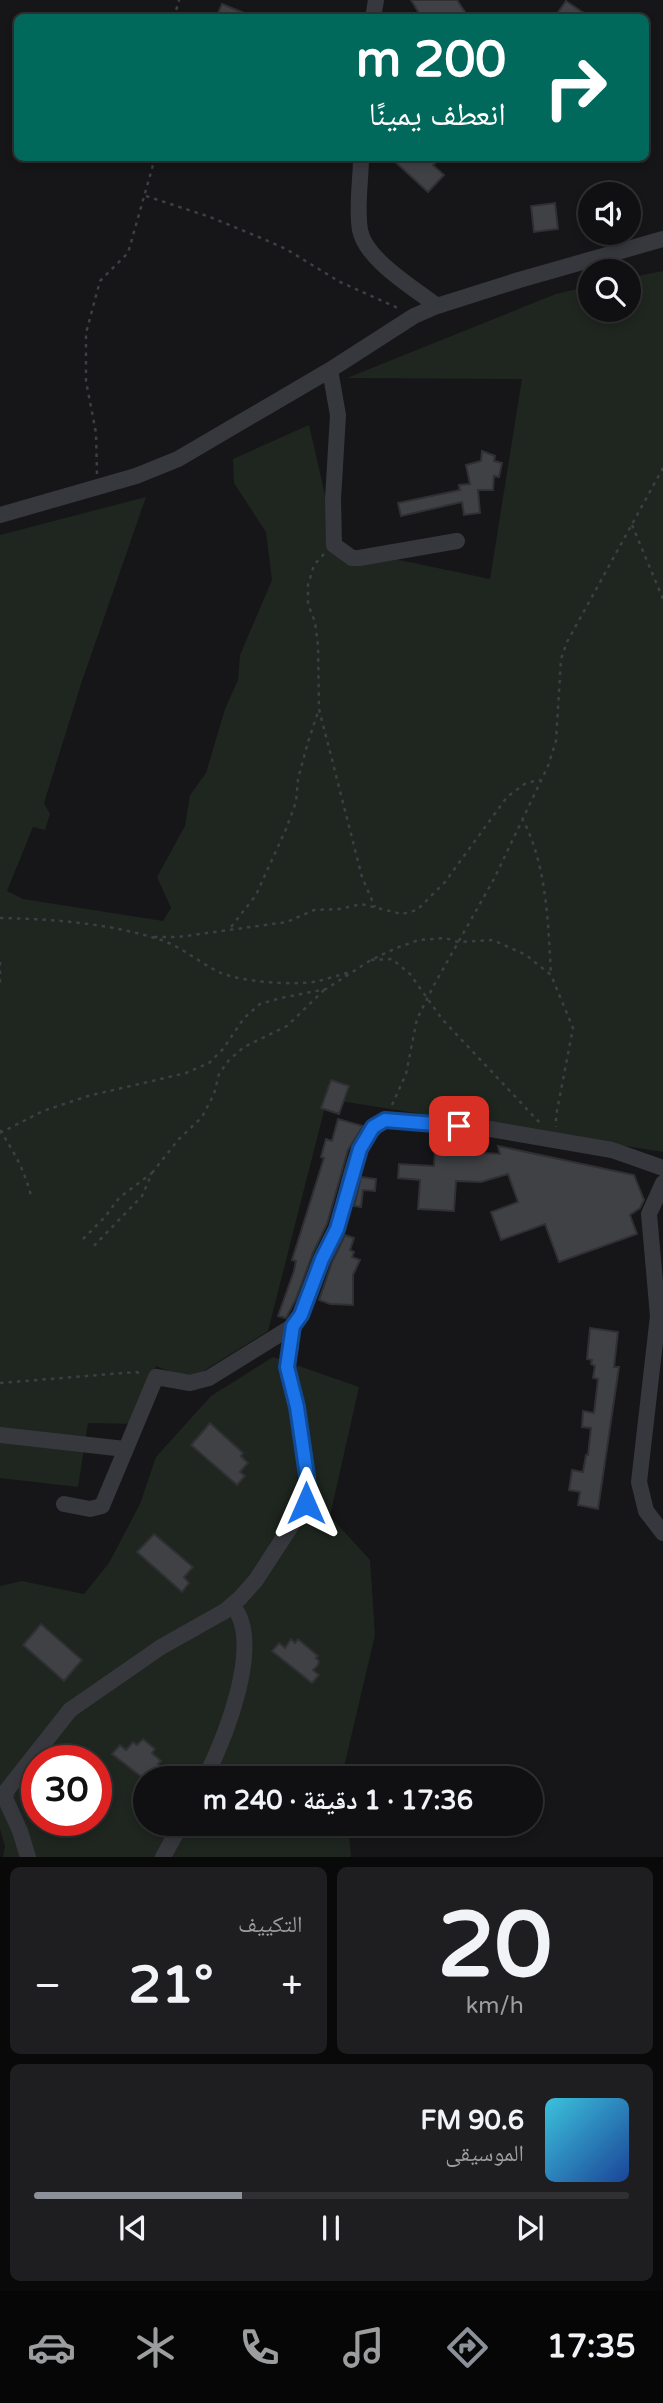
<!DOCTYPE html>
<html lang="ar">
<head>
<meta charset="utf-8">
<style>
	body { margin:0; font-family:"Varela Round","Noto Naskh Arabic",sans-serif; background:#1e1e20; color:#f1f3f6; direction:rtl; height:100vh; display:flex; flex-direction:column; font-size:26px; white-space:nowrap }
	* { box-sizing:border-box; margin:0 }
	p { font-size:23px; color:#9c9d9f }
	.icon { flex:none; width:38px; height:38px; fill:none; stroke:currentColor; stroke-width:2; stroke-linecap:round; stroke-linejoin:round }
	.map { position:relative; height:1857px; overflow:hidden; direction:ltr }
	.details { display:flex; flex-direction:column; gap:10px; padding:10px; background:#09090a; flex:1 }
	.details>* { flex:none }
	.hud { position:absolute; left:14px; top:14px; width:635px; height:147px; border-radius:10px; box-shadow:0 4px 10px #0003,0 0 0 2px #303032; direction:rtl; background:#00695c; color:#fff; overflow:hidden }
	.buttons { position:absolute; left:578px; top:182px; display:grid; gap:14px }
	.buttons a { display:grid; place-items:center; width:63px; height:63px; border-radius:50%; background:#101012; box-shadow:0 4px 10px #0003,0 0 0 2px #303032; font-size:35px }
	.speed { position:absolute; left:21px; top:1745px; display:flex; gap:14px; font-size:35px; font-weight:700; text-align:center }
	.speed>* { display:grid; place-content:center; width:91px; height:91px; border-radius:50%; background:#101012; box-shadow:0 4px 10px #0003,0 0 0 2px #303032; line-height:1 }
	.speed .limit { border:10px solid #d22; background:#fff; color:#111 }
	.pin { position:absolute; display:grid; place-items:center; width:60px; height:60px; color:#fff; margin:-30px; border-radius:14px; box-shadow:0 4px 10px #0006 }
	.me { position:absolute; width:77px; margin:-38px; rotate:0deg; stroke-linejoin:round; filter:drop-shadow(0 0 5px #0008) }
	.turn { display:flex; align-items:center; gap:24px; height:147px; padding:0 28px; font-size:32px }
	.turn .icon { width:91px; height:91px; stroke-width:2.5 }
	.turn b { display:block; font-size:49px; line-height:60px }
	.big { font-size:52px; font-weight:700; line-height:1.1 }
	.details .tile { flex:1; display:flex; flex-direction:column; justify-content:center; gap:10px; min-width:0; padding:0 24px; border-radius:10px; background:#1e1e20 }
	.details .dial { align-items:center; gap:0 }
	.dial b { font-size:91px; line-height:1 }
	.song { display:flex; align-items:center; gap:21px }
	.cover { width:84px; height:84px; border-radius:10px; background:linear-gradient(135deg,hsl(190 70% 55%),hsl(220 70% 35%)) }
	.played { height:7px; border-radius:4px; background:linear-gradient(90deg,#8c9099 35%,#303032 35%) }
	.keys { display:flex; justify-content:space-around; direction:ltr }
	.heat { display:flex; justify-content:space-between; align-items:center; font-size:38px; direction:ltr }
	.details .tiles { flex:1; display:grid; gap:10px; grid-template-columns:1fr 1fr }
	.tile:last-child { grid-column:span 2 }
	.trip { position:absolute; left:133px; top:1766px; width:410px; height:70px; border-radius:35px; background:#101012; box-shadow:0 4px 10px #0003,0 0 0 2px #303032; font-weight:700; line-height:70px; text-align:center; direction:rtl }
	.tab-bar { display:flex; height:112px; justify-content:space-around; align-items:center; background:#060607; color:#9c9d9f }
	.tab-bar .icon { width:49px; height:49px }
	.tab-bar .selected { color:#8c9099 }
	.tab-bar b { font-size:32px; color:#f1f3f6 }
	.map>svg:first-child { display:block }
	.green { fill:#1e261f; fill-rule:evenodd }
	.building { fill:#404145; stroke:#303034; stroke-width:2 }
	.lines { fill:none; stroke-linecap:round; stroke-linejoin:round }
	.path { stroke:#3d3f44; stroke-width:2.5; stroke-dasharray:3.5 5; stroke-linecap:butt }
	.minor { stroke:#37383d; stroke-width:16 }
	.route-casing { stroke:#114b97; stroke-width:18 }
	.route { stroke:#1a73e8; stroke-width:12 }
</style>
</head>
<body>
<div class="map">
<svg width="663" height="1857" viewBox="0 0 663 1857">
	<rect width="100%" height="100%" fill="#161618"/>
	<path class="green" d="M663,271V1152L327,1099L268,1331L189,1380L156,1366L140,1424L88,1423L78,1487L0,1478V535L146,497L81,684L44,803L50,814L45,830L33,827L7,891L23,899L163,921L171,908L157,877L185,826L190,795L206,773L225,709L238,680L240,655L272,580L266,532L234,483L233,459L309,425L337,547L490,579L522,379L347,378L556,294L590,286V310H628V278Z
		M273,1357L359,1387L330,1516L370,1560L375,1635L344,1767L345,1778H145V1824H348L351,1857H3L5,1846L0,1829V1586L22,1581L84,1594L109,1563L140,1504L156,1457L211,1396ZM37,1760H96V1820H37Z"/>
	<path class="building" d="M411,0H457L469,18H422Z
		M566,1L591,18H554Z
		M222,4L254,17V18H216Z
		M391,158H441L433,165L444,175L428,192Z
		M555,203L558,229L534,232L531,206Z
		M482,451L495,456L494,461L502,463L499,477L494,476L493,490H478L480,513L464,515L462,502L401,516L398,503L460,490L459,485L470,484L466,465L481,461Z
		M331,1080L349,1086L339,1114L321,1108Z
		M338,1119L363,1126L348,1150L327,1224L313,1253L296,1299L286,1318L278,1316L294,1271L296,1261L292,1260L324,1158L321,1157L326,1139L332,1141Z
		M498,1146L634,1175L644,1200L640,1208L630,1215L637,1234L559,1262L545,1224L501,1240L491,1212L518,1202L508,1174L481,1182L456,1181L454,1211L418,1209L420,1180L398,1178L399,1164L434,1166L435,1150L500,1154Z
		M361,1177L376,1179L375,1191L363,1190L361,1207L354,1206Z
		M345,1235L354,1238L350,1250L354,1252L352,1257L360,1260L353,1275V1305L330,1304L319,1300L332,1262Z
		M590,1328L618,1332L614,1367H619L598,1509L578,1505L580,1492L569,1490L572,1470L583,1472L586,1455H588L591,1428L582,1427L583,1411L594,1413L598,1379L593,1378L595,1366L591,1364L592,1360L587,1359Z
		M210,1423L243,1453L241,1456L248,1463L240,1472L245,1476L237,1485L191,1445Z
		M154,1534L193,1567L184,1577L189,1583L182,1592L137,1552Z
		M41,1624L82,1660L64,1681L23,1645Z
		M291,1639L295,1643L298,1639L318,1656L316,1658L319,1661L318,1665L313,1670L319,1675L312,1683L272,1651L279,1643L285,1648Z
		M143,1739L155,1749L152,1753L161,1761L158,1764L162,1767L152,1778H143L112,1754L120,1745L126,1750L133,1742L137,1745Z"/>
	<g class="lines">
		<path class="path" d="M174,18L179,0
			M146,196L210,217L261,238L286,249L340,282L398,308
			M97,474L96,433L86,381V333L100,281L128,253L155,158
			M632,525L663,599
			M324,554L314,565L308,585V604L315,622L318,645L319,709L362,877L375,907
			M522,818C547,865 548,922 551,975
			M0,918C53,919 107,923 158,939C181,946 198,962 219,972C240,982 295,986 319,981C329,978 340,975 350,972
			M231,927L256,895L286,829L296,802L298,779L308,742L319,709
			M154,937H178L287,922L314,910L340,909L361,904L402,914L417,910L445,882L507,797L526,783L540,780
			M371,960L392,959L410,974L442,1019L540,1123
			M0,962V983
			M392,1105L406,1074L417,1019L434,985L494,879L548,766L556,741L561,659L567,642L663,468
			M0,1130C14,1152 25,1171 31,1196
			M0,1133L43,1111L88,1096L186,1073L209,1063L223,1049L244,1018L260,1004L281,998L326,989L371,960L396,948L419,940L445,938L458,942L493,940L526,955L551,975L573,1028L556,1116V1127
			M152,1173L178,1140L202,1117L214,1094L219,1074L229,1060L244,1047L287,1026L325,989
			M83,1239L105,1217L119,1198L152,1173L142,1196L92,1248
			M0,1383L136,1372L142,1374"/>
		<path class="minor" d="M373,18L376,0
			M361,158C361,180 356,207 360,230C365,259 414,288 437,306
			M330,370L338,415L333,499L334,545L352,558H359L457,541
			M0,515L136,476L178,459L330,370L414,316L437,306L519,280L663,239
			M663,1183L649,1214L658,1316L639,1482L646,1511L663,1533
			M0,1435L125,1449
			M64,1504L90,1509L102,1506L156,1377L190,1383L209,1378L293,1326C308,1307 312,1284 321,1262C325,1250 333,1239 337,1227C350,1192 350,1141 385,1120L484,1128L612,1150L663,1168
			M205,1778C224,1740 265,1642 232,1605
			M28,1857L20,1831L5,1798L7,1790L70,1710L161,1647L225,1611L240,1598L256,1580L306,1503L308,1492L307,1476L297,1407L287,1367L293,1326
			M163,1857L181,1824"/>
	</g>
	<g class="lines">
		<g class="route-casing">
			<path id="route" d="M306,1503L308,1492L307,1476L297,1407L287,1367L293,1326L301,1315L322,1259L337,1229L360,1149L373,1127L385,1120L459,1126"/>
		</g>
		<use href="#route" class="route"/>
	</g>
</svg>
<div class="buttons">
<a><svg class="icon" aria-label="sound" viewBox="0 0 24 24"><path d="M4 9h4l5-4v14l-5-4H4zM17 9q2 3 0 6"/></svg></a>
<a><svg class="icon" aria-label="search" viewBox="0 0 24 24"><circle cx="10" cy="10" r="6"/><path d="M15 15l6 6"/></svg></a>
</div>
<div class="speed"><div class="limit">30</div></div>
<div class="pin" style="left:459px;top:1126px;background:#d93025"><svg class="icon" aria-label="arrive" viewBox="0 0 24 24"><path d="M6 21V4h12l-3 4 3 4H6"/></svg></div>
<svg class="me" style="left:306px;top:1503px" viewBox="-20 -20 40 40"><path d="M0-17L14 15 0 8-14 15z" fill="#1a73e8" stroke="#fff" stroke-width="4"/></svg>
<div class="trip">17:36 · 1 دقيقة · 240 m</div>
<div class="hud">
<div class="turn"><svg class="icon" aria-label="right" viewBox="0 0 24 24"><path d="M7 20v-9h11M14 6l5 5-5 5"/></svg><div><b>200 m</b>انعطف يمينًا</div></div>
</div>
</div>
<section class="details">
<div class="tiles">
<div class="tile dial"><b>20</b><p>km/h</p></div>
<div class="tile"><p>التكييف</p>
<div class="heat"><a>−</a><b class="big">21°</b><a>+</a></div>
</div>
<div class="tile">
<div class="song"><i class="cover"></i><div><b>90.6 FM</b><p>الموسيقى</p></div></div>
<div class="played"></div>
<div class="keys"><svg class="icon" aria-label="previous" viewBox="0 0 24 24"><path d="M18 5L8 12l10 7zM5 5v14"/></svg><svg class="icon" aria-label="pause" viewBox="0 0 24 24"><path d="M8 5v14M16 5v14"/></svg><svg class="icon" aria-label="next" viewBox="0 0 24 24"><path d="M6 5l10 7-10 7zM19 5v14"/></svg></div>
</div>
</div>
</section>
<nav class="tab-bar">
<b>17:35</b>
<svg class="icon selected" aria-label="directions" viewBox="0 0 24 24"><path d="M12 3l9 9-9 9-9-9zM9 14v-3h6M13 9l2 2-2 2"/></svg>
<svg class="icon" aria-label="music" viewBox="0 0 24 24"><path d="M9 18V5l10-2v13"/><circle cx="6" cy="18" r="3"/><circle cx="16" cy="16" r="3"/></svg>
<svg class="icon" aria-label="phone" viewBox="0 0 24 24"><path d="M5 4h4l2 5-3 2q2 4 5 5l2-3 5 2v4C11 20 4 13 5 4z"/></svg>
<svg class="icon" aria-label="climate" viewBox="0 0 24 24"><path d="M12 3v18M4 7l16 10M4 17L20 7"/></svg>
<svg class="icon" aria-label="car" viewBox="0 0 24 24"><path d="M5 17H2v-5l4-1 3-4h7l3 4 3 1v5h-3M9 17h6M6 11h13"/><circle cx="7" cy="17" r="2"/><circle cx="17" cy="17" r="2"/></svg>
</nav>
</body>
</html>
